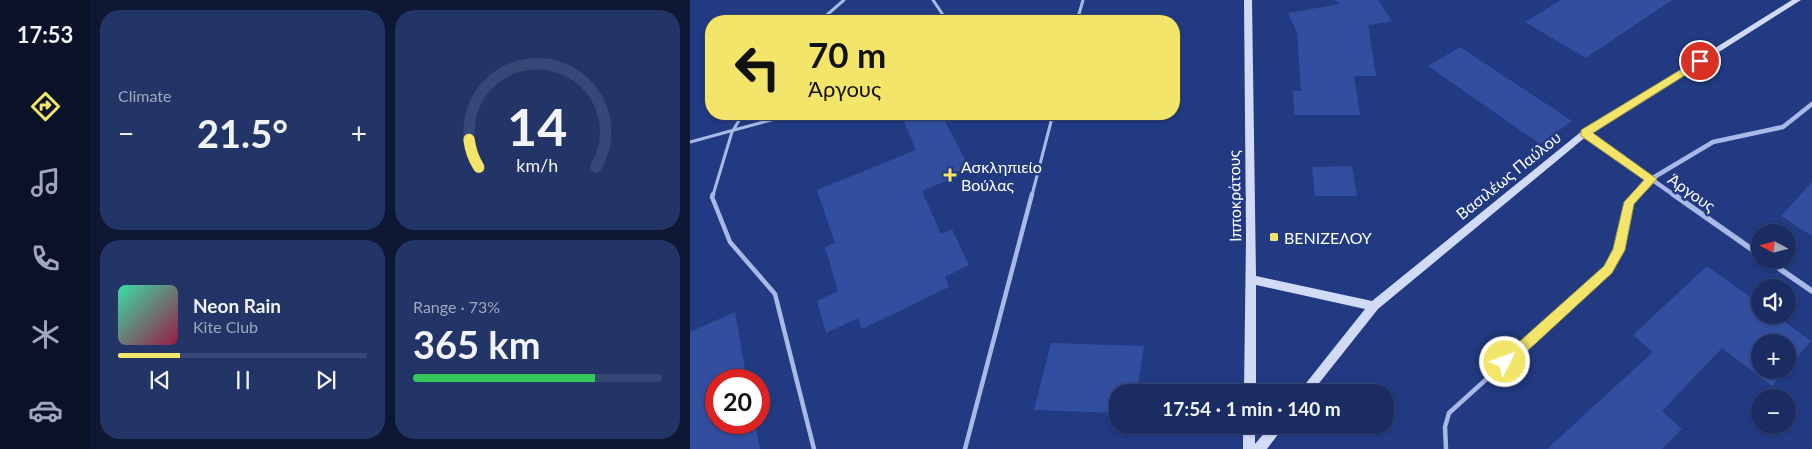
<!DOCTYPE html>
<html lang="en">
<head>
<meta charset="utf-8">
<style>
	body { margin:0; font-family:Lato,sans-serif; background:#233467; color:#f1f3f6; height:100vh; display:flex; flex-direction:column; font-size:19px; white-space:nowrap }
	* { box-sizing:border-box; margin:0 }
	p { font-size:16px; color:#9fa7bd }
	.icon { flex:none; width:28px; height:28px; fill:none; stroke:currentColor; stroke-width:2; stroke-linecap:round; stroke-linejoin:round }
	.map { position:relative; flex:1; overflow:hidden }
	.details { display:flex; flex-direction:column; gap:10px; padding:10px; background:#0e1835; width:600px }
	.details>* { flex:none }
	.top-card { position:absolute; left:15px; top:15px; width:475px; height:105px; border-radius:20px; box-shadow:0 1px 4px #0004,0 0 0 1px #384876; background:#f3e56a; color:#111; overflow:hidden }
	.needle { width:32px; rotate:277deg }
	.tools { position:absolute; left:1061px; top:224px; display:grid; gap:10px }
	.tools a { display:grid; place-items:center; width:45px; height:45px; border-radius:50%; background:#1a2c61; box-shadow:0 1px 4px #0004,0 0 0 1px #384876; font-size:25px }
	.speed { position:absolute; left:15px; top:369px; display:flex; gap:10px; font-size:25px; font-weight:700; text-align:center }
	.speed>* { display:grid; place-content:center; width:65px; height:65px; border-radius:50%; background:#1a2c61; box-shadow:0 1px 4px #0004,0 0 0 1px #384876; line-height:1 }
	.speed .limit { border:8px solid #d22; background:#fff; color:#111 }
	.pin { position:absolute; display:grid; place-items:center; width:42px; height:42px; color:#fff; margin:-21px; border:2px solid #fff; border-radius:50%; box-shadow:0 1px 5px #0007 }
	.me { position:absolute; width:55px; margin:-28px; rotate:48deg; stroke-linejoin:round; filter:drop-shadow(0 0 4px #0008) }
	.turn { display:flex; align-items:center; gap:18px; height:105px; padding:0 20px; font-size:22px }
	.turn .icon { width:65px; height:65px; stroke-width:2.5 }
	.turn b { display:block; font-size:35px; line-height:42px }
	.big { font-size:38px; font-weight:700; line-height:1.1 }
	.details .widget { flex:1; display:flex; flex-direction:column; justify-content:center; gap:8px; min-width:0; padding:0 18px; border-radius:20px; background:#233467 }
	.details .dial { align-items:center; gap:0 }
	.dial svg { height:130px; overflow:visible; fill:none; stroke:#384876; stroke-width:7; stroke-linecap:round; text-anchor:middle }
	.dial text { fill:#f1f3f6; stroke:none }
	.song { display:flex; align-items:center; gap:15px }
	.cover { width:60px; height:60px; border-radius:8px; background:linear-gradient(135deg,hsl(160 70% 55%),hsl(340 70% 35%)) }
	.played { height:5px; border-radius:2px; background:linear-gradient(90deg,#f3e56a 25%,#384876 25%) }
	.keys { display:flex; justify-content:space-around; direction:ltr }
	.heat { display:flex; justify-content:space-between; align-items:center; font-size:28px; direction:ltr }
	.charge { height:8px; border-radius:4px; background:linear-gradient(90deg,#34c759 73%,#384876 0) }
	.details .tiles { flex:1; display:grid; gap:10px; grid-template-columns:repeat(2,1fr) }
	.trip { position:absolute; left:419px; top:384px; width:285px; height:50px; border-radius:20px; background:#1a2c61; box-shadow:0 1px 4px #0004,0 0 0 1px #384876; font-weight:700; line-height:50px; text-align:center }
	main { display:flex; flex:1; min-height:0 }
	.dock { display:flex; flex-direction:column; width:90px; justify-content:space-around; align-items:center; background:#0a1227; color:#9fa7bd }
	.dock .icon { width:35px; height:35px }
	.dock .selected { color:#f3e56a }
	.dock b { font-size:22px; color:#f1f3f6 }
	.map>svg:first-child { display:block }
	.building { fill:#324e9e }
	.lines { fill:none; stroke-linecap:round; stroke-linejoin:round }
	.lane-far1 { stroke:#a8b9e7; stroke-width:3 }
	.lane { stroke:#a8b9e7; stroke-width:4.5 }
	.street-far1 { stroke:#a8b9e7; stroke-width:4.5 }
	.street { stroke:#a8b9e7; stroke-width:5.5 }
	.secondary { fill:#d2dbf6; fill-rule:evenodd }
	.route { fill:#f3e56a; stroke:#9e9545 }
	.poi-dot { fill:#f3e56a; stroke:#223a81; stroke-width:2 }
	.labels { text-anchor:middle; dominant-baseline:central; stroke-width:5; stroke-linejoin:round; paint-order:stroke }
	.poi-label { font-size:16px; fill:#fff; stroke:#223a81; text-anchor:start }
	.street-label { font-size:16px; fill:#fff; stroke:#223a81 }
</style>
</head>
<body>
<main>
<nav class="dock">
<b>17:53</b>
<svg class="icon selected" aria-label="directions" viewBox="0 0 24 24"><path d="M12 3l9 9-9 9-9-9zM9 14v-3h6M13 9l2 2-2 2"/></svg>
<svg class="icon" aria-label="music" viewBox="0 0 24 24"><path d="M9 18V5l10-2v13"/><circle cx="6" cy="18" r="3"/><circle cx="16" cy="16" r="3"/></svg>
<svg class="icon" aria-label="phone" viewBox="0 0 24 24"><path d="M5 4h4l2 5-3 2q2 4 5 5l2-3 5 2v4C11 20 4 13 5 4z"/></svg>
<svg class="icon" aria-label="climate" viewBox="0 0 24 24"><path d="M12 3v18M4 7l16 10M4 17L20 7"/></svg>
<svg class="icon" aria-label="car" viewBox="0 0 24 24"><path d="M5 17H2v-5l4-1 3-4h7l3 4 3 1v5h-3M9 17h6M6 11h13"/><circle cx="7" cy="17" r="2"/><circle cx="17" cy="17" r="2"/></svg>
</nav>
<section class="details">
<div class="tiles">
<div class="widget"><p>Climate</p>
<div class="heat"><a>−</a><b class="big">21.5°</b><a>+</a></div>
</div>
<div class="widget dial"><svg viewBox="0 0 100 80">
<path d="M14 69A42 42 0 1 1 86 69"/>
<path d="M14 69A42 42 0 0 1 8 52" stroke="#f3e56a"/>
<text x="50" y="56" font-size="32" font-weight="700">14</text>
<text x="50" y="72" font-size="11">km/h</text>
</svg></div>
<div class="widget">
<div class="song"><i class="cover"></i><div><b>Neon Rain</b><p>Kite Club</p></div></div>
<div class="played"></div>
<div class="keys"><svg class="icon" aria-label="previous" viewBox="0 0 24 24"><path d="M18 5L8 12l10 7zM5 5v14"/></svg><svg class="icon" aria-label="pause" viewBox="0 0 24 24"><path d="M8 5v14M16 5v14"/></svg><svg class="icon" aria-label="next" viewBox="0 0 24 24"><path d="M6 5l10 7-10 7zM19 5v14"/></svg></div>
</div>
<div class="widget"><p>Range · 73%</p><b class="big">365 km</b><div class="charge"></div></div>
</div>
</section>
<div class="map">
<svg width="1122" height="449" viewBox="0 0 1122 449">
	<rect width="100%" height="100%" fill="#223a81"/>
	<path class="building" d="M644,0H688L702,21L680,25L678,24L686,76H664L670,115H604L603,91H611L607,32L598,13L650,4Z
		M871,0H982L896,58L835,22Z
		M770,47L882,121L850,144L738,66Z
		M220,114H251L281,170L232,191L251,234L262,229L279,265L255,277L259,287L172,329L168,318L136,333L127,301L148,291L135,247L145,243L127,190L226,150L214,122L222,119Z
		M662,166L667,196H625L622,167Z
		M1122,182V236L1091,216Z
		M1017,266L1070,304V315H1085L1121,341L1098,368V342H1070V370H1096L1082,386L1032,348L972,411L992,429L972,449H857L963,352L943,335Z
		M45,312L57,380H26V422H65L70,449H0V332Z
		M361,343L454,346L447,392H428V413L344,410Z"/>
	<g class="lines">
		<path class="lane-far1" d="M243,0L257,21
			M130,21L154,0
			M387,21L393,0
			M0,142L103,114
			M23,195L42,132L53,114
			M342,195L363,114
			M945,195L961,179"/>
		<path class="lane" d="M23,194L22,197L40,242L85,294L124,449
			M275,449L342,194
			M756,449L755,427L759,413L918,269L929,250L939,202L947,194"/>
		<path class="street-far1" d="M895,133L984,195
			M961,179L1023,142L1093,127L1122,104"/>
		<path class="street" d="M983,194L1070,255
			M1077,260L1122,291"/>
		<path class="secondary" d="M554,0H562L566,276L682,301L892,131L1102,0H1111L898,135L688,309L622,392H609L675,309L566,285V392H554L556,237Z
			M553,425H565V444L581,425H595L577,449H553Z"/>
	</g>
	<path class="route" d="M1010,58L1014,61L1013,64L903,133L967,179L944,204L935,250L922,273L820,367L815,369L811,367L809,362L811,358L914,266L923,249L934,202L954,180L891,136V130Z"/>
	<g class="poi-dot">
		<path d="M257.5 167.5h5v5h5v5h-5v5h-5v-5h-5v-5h5z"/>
		<rect x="579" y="232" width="10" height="10" rx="2.5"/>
	</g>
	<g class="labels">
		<g class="poi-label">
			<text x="271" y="166">Ασκληπιείο<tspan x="271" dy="18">Βούλας</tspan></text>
			<text x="594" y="237">ΒΕΝΙΖΕΛΟΥ</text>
		</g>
		<g class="street-label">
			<text transform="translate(818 175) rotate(-39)">Βασιλέως Παύλου</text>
			<text transform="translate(1002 192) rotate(35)">Άργους</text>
			<text transform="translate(544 196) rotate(-91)">Ιπποκράτους</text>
		</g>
	</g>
</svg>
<div class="tools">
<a><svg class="needle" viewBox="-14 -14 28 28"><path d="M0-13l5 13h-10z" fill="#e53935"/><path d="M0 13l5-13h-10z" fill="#9fa7bd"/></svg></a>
<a><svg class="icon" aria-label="sound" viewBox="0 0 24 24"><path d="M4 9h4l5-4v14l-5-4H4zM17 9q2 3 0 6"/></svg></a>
<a>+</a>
<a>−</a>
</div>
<div class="speed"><div class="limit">20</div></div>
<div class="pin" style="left:1010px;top:61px;background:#d93025"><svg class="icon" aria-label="arrive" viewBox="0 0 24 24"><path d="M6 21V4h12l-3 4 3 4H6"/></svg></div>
<svg class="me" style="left:815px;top:362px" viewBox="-20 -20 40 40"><circle r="17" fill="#f3e56a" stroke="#fff" stroke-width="3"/><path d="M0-11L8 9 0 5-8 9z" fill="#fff"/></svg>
<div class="trip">17:54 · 1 min · 140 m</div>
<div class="top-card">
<div class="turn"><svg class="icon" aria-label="left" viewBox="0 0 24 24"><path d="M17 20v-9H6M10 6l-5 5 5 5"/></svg><div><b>70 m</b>Άργους</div></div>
</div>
</div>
</main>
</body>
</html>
